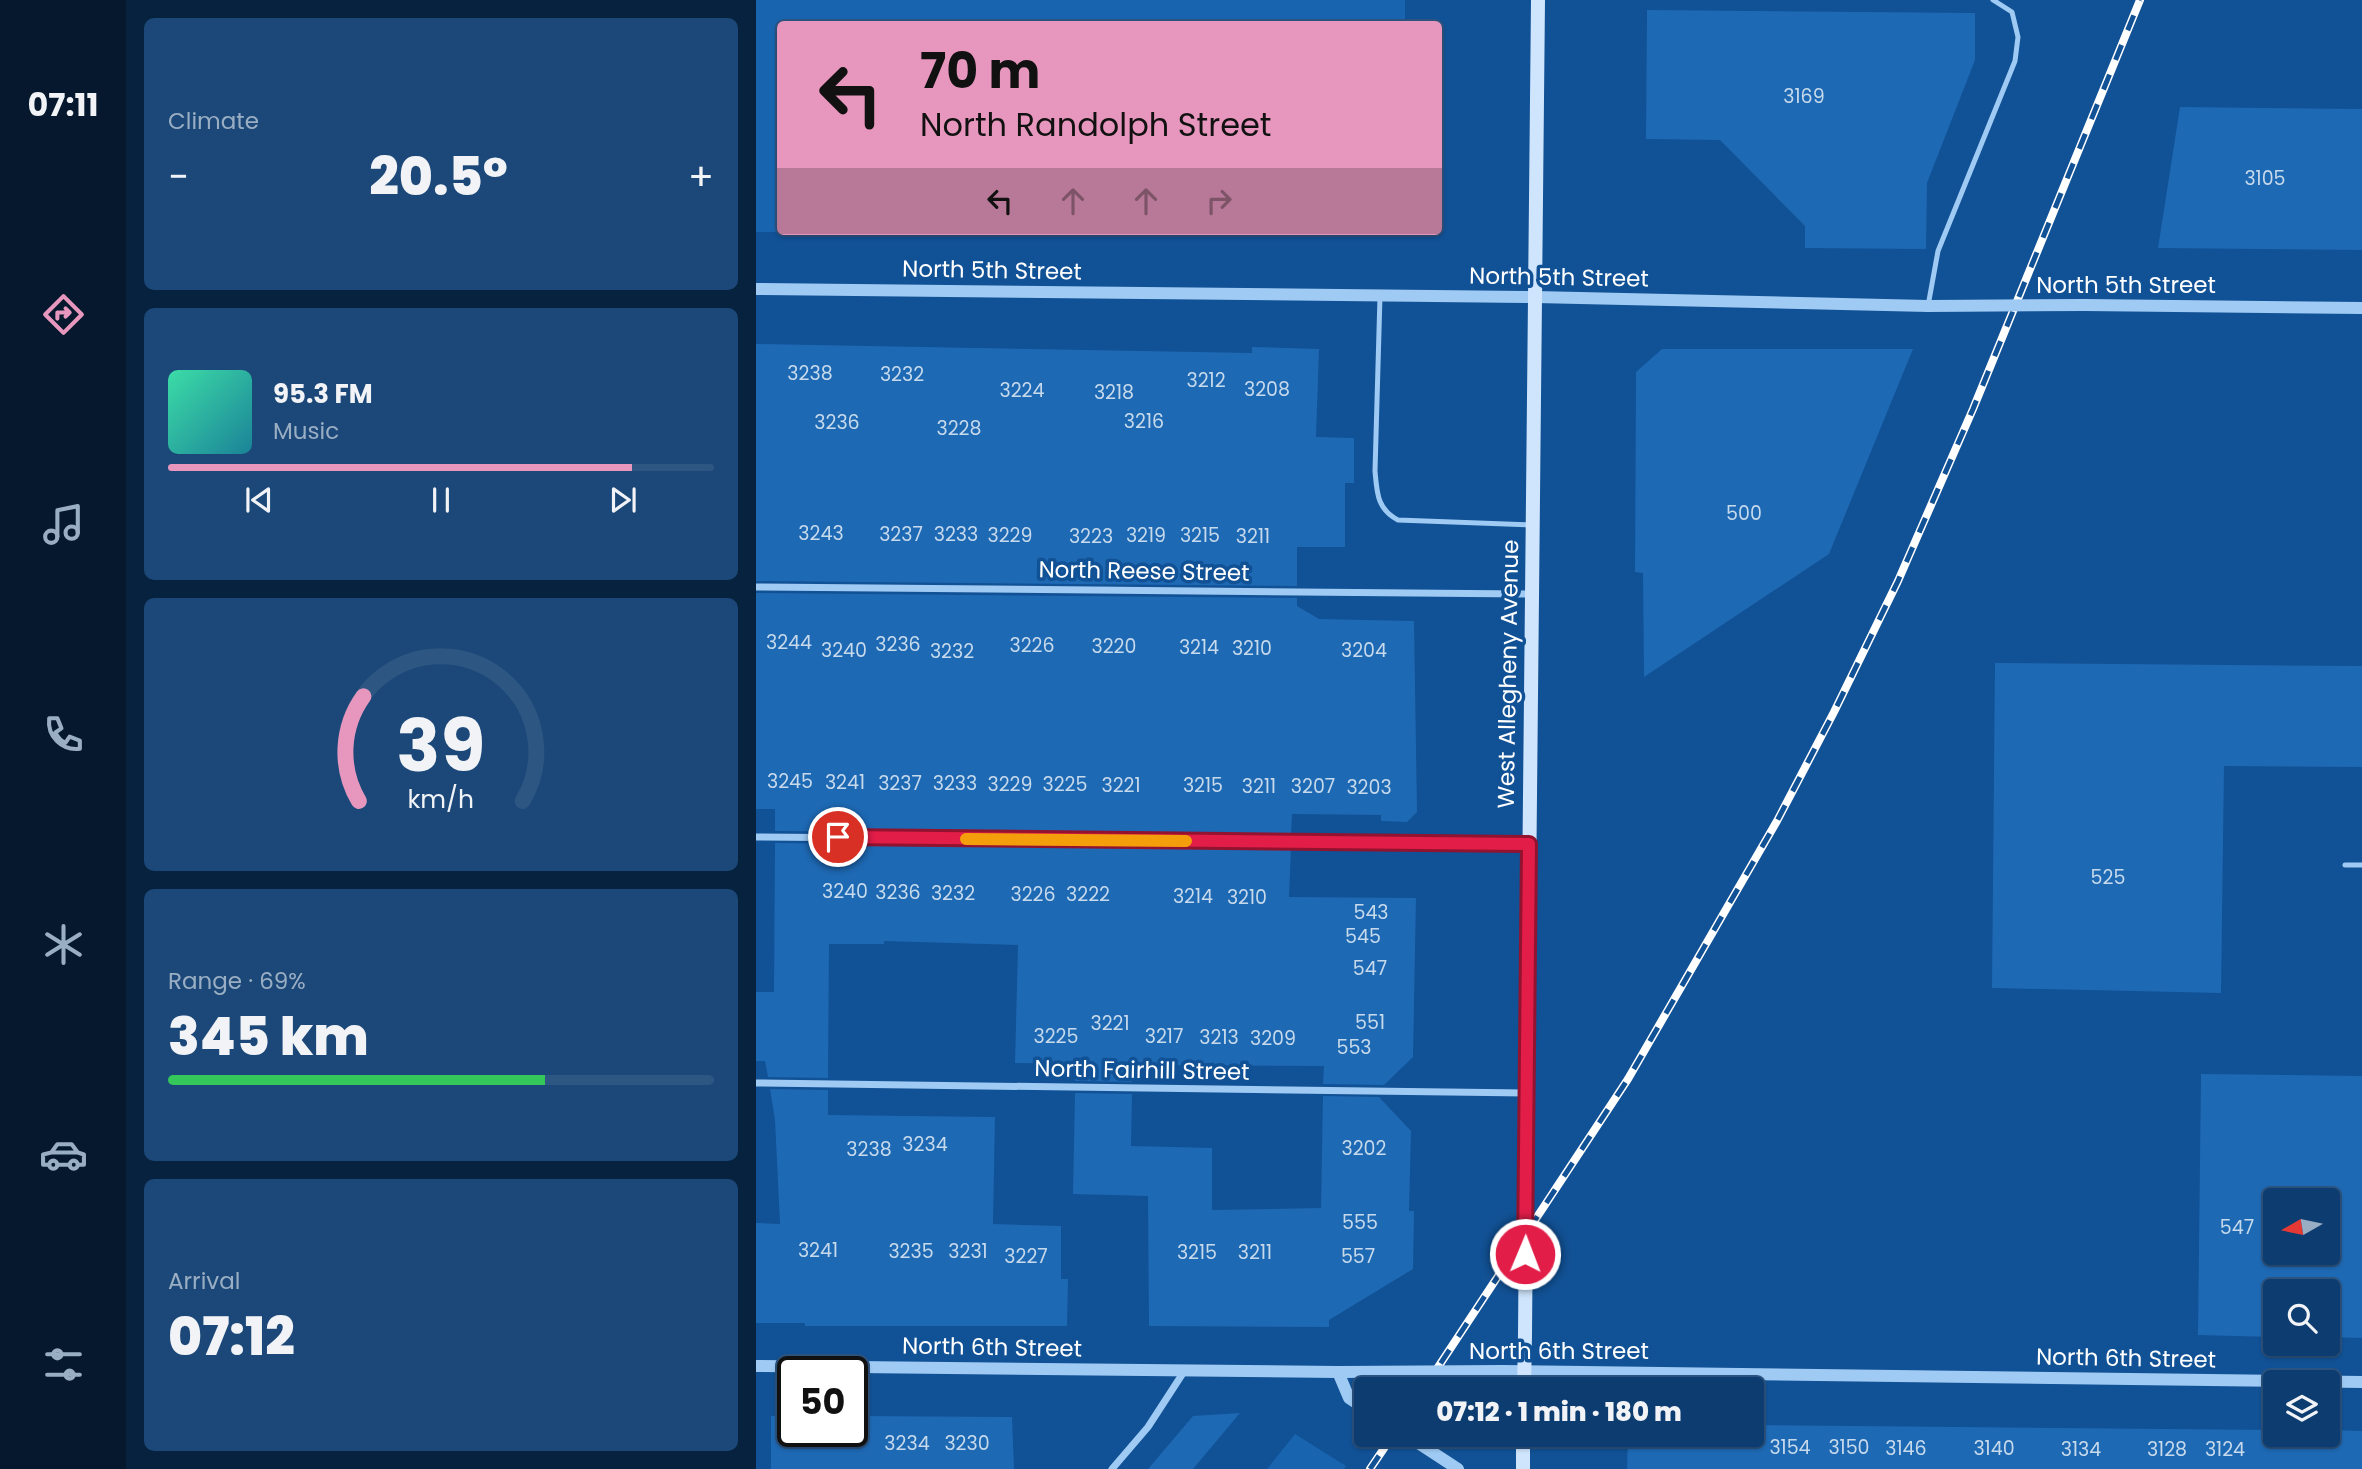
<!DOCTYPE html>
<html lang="en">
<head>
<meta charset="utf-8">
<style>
	body { margin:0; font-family:Poppins,sans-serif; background:#1b4878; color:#f1f3f6; height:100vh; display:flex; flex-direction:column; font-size:26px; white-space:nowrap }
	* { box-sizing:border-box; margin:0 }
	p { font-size:23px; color:#9aaec3 }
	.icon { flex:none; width:38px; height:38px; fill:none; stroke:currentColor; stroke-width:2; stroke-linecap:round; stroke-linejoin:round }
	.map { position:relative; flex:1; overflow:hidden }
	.sheet { display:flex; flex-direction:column; gap:18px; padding:18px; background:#07223e; width:630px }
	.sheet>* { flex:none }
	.guide { position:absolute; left:21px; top:21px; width:665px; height:214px; border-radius:7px; box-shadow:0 2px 5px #0004,0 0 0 2px #2d5683; background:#e797bd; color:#111; overflow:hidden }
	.needle { width:46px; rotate:261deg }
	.buttons { position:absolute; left:1507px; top:1188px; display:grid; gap:14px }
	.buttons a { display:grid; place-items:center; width:77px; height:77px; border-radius:7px; background:#0d3d70; box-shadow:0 2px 5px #0004,0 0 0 2px #2d5683; font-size:35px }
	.speed { position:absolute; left:21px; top:1356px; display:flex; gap:14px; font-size:35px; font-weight:700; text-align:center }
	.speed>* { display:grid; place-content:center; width:91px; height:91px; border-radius:50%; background:#0d3d70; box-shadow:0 2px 5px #0004,0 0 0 2px #2d5683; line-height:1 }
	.speed .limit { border:4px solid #111; border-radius:10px; background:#fff; color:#111 }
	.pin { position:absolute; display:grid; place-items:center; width:60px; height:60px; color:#fff; margin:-30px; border:4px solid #fff; border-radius:50%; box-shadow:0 2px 7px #0007 }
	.me { position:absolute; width:77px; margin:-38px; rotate:1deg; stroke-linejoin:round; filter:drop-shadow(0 0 5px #0008) }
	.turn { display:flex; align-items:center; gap:24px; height:147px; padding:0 28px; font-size:32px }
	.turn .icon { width:91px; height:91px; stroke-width:2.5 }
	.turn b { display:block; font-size:49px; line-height:60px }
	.lanes { display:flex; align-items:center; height:66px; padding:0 28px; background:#0003; justify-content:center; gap:35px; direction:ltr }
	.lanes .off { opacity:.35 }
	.big { font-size:52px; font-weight:800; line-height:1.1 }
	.sheet .card { flex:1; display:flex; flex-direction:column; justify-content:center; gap:10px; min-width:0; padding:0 24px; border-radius:10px; background:#1b4878 }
	.sheet .dial { align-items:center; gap:0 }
	.dial svg { height:182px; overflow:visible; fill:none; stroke:#2d5683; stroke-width:7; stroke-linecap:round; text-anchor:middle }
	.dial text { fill:#f1f3f6; stroke:none }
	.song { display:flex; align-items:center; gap:21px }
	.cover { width:84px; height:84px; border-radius:10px; background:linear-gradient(135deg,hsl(160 70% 55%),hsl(190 70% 35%)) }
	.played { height:7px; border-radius:4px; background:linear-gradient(90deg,#e797bd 85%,#2d5683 85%) }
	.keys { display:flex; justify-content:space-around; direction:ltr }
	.heat { display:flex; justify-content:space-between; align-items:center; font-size:38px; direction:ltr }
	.charge { height:10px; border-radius:5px; background:linear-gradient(90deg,#34c759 69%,#2d5683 0) }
	.trip { position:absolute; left:598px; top:1377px; width:410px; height:70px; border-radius:7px; background:#0d3d70; box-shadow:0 2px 5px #0004,0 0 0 2px #2d5683; font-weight:800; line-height:70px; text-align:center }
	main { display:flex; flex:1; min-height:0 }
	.tab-bar { display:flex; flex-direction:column; width:126px; justify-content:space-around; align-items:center; background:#05182d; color:#9aaec3 }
	.tab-bar .icon { width:49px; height:49px }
	.tab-bar .on { color:#e797bd }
	.tab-bar b { font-size:32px; color:#f1f3f6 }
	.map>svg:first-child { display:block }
	.green { fill:#1864af }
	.building { fill:#1e69b4; fill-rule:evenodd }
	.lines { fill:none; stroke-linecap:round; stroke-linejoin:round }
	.service { stroke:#9fcaf3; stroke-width:5 }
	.minor { stroke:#9fcaf3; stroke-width:7 }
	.tertiary { stroke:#9fcaf3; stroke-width:12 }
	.secondary { stroke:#cfe5fd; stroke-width:14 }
	.rail-casing { stroke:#fff; stroke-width:8 }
	.rail { stroke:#115195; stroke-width:5; stroke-dasharray:16; stroke-linecap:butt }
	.tertiary-bridge { stroke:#9fcaf3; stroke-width:12 }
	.secondary-bridge { stroke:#cfe5fd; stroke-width:14 }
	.route-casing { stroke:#92132f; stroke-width:18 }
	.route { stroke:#e11d48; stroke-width:12 }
	.slow { stroke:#f59e0b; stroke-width:12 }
	.labels { text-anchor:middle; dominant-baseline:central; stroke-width:7; stroke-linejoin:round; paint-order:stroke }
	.number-label { font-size:19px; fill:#c7daec }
	.street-label { font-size:23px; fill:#fff; stroke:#115195 }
</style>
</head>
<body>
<main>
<nav class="tab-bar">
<b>07:11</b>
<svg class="icon on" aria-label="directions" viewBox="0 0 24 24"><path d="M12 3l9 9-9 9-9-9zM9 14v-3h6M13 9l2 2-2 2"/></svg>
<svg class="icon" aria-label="music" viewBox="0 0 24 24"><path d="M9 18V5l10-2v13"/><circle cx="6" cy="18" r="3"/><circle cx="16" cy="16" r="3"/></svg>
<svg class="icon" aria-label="phone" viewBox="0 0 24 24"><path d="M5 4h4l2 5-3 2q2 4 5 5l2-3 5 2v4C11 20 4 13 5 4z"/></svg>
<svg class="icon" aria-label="climate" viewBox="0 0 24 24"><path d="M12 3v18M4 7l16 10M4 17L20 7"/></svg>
<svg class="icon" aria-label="car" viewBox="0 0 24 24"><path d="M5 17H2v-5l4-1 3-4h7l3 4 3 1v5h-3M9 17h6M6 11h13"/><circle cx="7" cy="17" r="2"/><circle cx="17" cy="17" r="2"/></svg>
<svg class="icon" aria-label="filters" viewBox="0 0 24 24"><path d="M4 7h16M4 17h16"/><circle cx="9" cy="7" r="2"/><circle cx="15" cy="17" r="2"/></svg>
</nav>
<section class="sheet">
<div class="card"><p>Climate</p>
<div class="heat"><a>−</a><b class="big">20.5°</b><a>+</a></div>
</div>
<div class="card">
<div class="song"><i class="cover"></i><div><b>95.3 FM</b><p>Music</p></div></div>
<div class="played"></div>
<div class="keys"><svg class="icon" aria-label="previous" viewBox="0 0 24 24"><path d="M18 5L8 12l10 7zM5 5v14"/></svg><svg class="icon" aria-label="pause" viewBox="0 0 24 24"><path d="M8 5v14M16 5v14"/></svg><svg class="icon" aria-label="next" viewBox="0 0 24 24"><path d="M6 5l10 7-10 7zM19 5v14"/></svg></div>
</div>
<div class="card dial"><svg viewBox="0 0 100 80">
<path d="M14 69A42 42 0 1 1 86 69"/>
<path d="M14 69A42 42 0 0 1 16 23" stroke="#e797bd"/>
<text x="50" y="56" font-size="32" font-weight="700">39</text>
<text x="50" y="72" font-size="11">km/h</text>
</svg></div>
<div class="card"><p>Range · 69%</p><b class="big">345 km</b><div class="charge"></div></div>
<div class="card"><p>Arrival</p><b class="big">07:12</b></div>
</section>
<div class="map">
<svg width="1606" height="1469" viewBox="0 0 1606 1469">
	<rect width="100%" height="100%" fill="#115195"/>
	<path class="green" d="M0,0H649V24H24V231H204L0,232Z
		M539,1434L590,1466L588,1469H511Z"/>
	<path class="building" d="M891,10L1219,13V60L1171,183L1170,249L1049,248V226L964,140L890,139Z
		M1424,107L1606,109V250L1402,248Z
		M0,344L496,353V347L563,349L560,437L598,438V483H589V547H541V586L0,581Z
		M906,349H1157L1073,554L888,677L887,573L879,572L880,372Z
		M0,593L541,598V606L563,619L658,621L661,812L651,822L625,821V815L536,814L535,836L19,831V809H0Z
		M1239,663L1606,666V767L1468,766L1465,993L1236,988Z
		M19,843L535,848L533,897L660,898L657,1057L628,1085L567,1084L568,1066L376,1065V1082L319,1081L320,1064L259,1063L262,945L128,941V944H73L72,1078L12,1077L9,1061H0V992H18Z
		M1445,1074L1606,1076V1338L1572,1337V1292H1519V1337L1442,1335ZM1519,1200H1572V1253H1519Z
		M14,1089L72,1090V1115L239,1117L237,1224L305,1226V1279H312L311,1326H49V1323H0V1223L24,1224L19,1120Z
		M319,1093L376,1094L375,1146L456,1148V1210L565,1208L567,1096L623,1097L655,1131L653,1211H658L657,1269L573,1320V1327L393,1326L392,1196L317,1194Z
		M484,1413L437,1469H392L437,1416Z
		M15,1416H37V1432H96V1416L256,1417L258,1469H15Z
		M996,1425L1519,1430V1435H1572V1430L1606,1431V1469H871L872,1435H996Z"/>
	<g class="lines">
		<path class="service" d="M624,296L619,471C621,493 621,509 642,520L777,525
			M1172,306L1182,251L1259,61L1262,37L1256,12L1237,0
			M1589,865H1606"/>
		<path class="minor" d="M0,587L776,594
			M0,837L773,844
			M0,1083L771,1093
			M356,1469L392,1427L429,1370"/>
		<path class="tertiary" d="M0,289L779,297L1172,306
			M1328,305L1606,308
			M0,1366L582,1372L593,1398L611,1410
			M746,1371L1606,1382
			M650,1435L702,1469"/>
		<path class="secondary" d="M771,1093L782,0
			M768,1390L769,1335
			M767,1469V1435"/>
		<g class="rail-casing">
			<path id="rail" d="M667,1390L872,1079L1021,821L1078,712L1142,581L1217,409L1384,0
				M614,1469L637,1435"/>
		</g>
		<use href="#rail" class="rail"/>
		<path class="tertiary-bridge" d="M1172,306L1328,305
			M582,1372L746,1371"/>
		<path class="secondary-bridge" d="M769,1335L771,1093"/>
	</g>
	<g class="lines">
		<g class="route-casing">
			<path id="route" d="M82,837L773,844L769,1254"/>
		</g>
		<use href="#route" class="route"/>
		<path class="slow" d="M210,839L430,841"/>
	</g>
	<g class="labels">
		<g class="number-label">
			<text x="1048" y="96">3169</text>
			<text x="1509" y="178">3105</text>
			<text x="54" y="373">3238</text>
			<text x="146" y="374">3232</text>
			<text x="450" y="380">3212</text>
			<text x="511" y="389">3208</text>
			<text x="266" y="390">3224</text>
			<text x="358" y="392">3218</text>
			<text x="388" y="421">3216</text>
			<text x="81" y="422">3236</text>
			<text x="203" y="428">3228</text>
			<text x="988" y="513">500</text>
			<text x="65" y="533">3243</text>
			<text x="145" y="534">3237</text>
			<text x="200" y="534">3233</text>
			<text x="254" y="535">3229</text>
			<text x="390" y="535">3219</text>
			<text x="444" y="535">3215</text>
			<text x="335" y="536">3223</text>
			<text x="497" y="536">3211</text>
			<text x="33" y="642">3244</text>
			<text x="142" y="644">3236</text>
			<text x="276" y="645">3226</text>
			<text x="358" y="646">3220</text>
			<text x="443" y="647">3214</text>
			<text x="496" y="648">3210</text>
			<text x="88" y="650">3240</text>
			<text x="608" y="650">3204</text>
			<text x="196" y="651">3232</text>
			<text x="34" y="781">3245</text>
			<text x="89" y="782">3241</text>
			<text x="144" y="783">3237</text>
			<text x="199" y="783">3233</text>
			<text x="254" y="784">3229</text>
			<text x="309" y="784">3225</text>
			<text x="365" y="785">3221</text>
			<text x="447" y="785">3215</text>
			<text x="503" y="786">3211</text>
			<text x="557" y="786">3207</text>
			<text x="613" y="787">3203</text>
			<text x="1352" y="877">525</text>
			<text x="89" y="891">3240</text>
			<text x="142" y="892">3236</text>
			<text x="197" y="893">3232</text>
			<text x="277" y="894">3226</text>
			<text x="332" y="894">3222</text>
			<text x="437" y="896">3214</text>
			<text x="491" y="897">3210</text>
			<text x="615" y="912">543</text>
			<text x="607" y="936">545</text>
			<text x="614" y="968">547</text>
			<text x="614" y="1022">551</text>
			<text x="354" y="1023">3221</text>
			<text x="300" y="1036">3225</text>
			<text x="408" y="1036">3217</text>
			<text x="463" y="1037">3213</text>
			<text x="517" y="1038">3209</text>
			<text x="598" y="1047">553</text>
			<text x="169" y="1144">3234</text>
			<text x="608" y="1148">3202</text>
			<text x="113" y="1149">3238</text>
			<text x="604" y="1222">555</text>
			<text x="1481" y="1227">547</text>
			<text x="62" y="1250">3241</text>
			<text x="155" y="1251">3235</text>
			<text x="212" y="1251">3231</text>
			<text x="441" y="1252">3215</text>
			<text x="499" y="1252">3211</text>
			<text x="270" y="1256">3227</text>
			<text x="602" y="1256">557</text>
			<text x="151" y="1443">3234</text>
			<text x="211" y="1443">3230</text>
			<text x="1034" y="1447">3154</text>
			<text x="1093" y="1447">3150</text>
			<text x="1150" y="1448">3146</text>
			<text x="1238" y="1448">3140</text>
			<text x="1325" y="1449">3134</text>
			<text x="1411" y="1449">3128</text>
			<text x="1469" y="1449">3124</text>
		</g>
		<g class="street-label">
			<text transform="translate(236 270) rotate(1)">North 5th Street</text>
			<text transform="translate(803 277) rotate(1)">North 5th Street</text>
			<text x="1370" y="285">North 5th Street</text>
			<text transform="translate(388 571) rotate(1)">North Reese Street</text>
			<text transform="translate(752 674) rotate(-89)">West Allegheny Avenue</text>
			<text transform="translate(386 1070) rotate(1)">North Fairhill Street</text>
			<text transform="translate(236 1347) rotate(1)">North 6th Street</text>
			<text x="803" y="1351">North 6th Street</text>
			<text transform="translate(1370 1358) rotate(1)">North 6th Street</text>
		</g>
	</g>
</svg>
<div class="buttons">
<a><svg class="needle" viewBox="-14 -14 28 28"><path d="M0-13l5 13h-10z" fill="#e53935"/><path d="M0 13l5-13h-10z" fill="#9aaec3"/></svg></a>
<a><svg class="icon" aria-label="search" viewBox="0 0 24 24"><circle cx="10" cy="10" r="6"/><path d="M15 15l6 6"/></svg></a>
<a><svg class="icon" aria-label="layers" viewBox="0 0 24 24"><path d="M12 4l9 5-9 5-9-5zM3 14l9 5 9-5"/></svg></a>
</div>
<div class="speed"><div class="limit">50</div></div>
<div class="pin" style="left:82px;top:837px;background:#d93025"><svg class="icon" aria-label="arrive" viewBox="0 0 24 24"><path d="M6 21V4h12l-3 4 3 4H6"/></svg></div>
<svg class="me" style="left:769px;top:1254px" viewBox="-20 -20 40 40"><circle r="17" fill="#e11d48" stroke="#fff" stroke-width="3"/><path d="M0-11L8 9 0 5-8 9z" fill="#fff"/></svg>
<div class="trip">07:12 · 1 min · 180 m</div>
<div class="guide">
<div class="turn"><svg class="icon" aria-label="left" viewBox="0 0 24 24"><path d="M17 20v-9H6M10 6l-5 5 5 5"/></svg><div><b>70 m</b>North Randolph Street</div></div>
<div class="lanes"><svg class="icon" aria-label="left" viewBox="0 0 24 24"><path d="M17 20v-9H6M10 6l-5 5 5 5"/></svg><svg class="icon off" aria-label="ahead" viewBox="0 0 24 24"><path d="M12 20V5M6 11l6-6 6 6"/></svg><svg class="icon off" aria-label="ahead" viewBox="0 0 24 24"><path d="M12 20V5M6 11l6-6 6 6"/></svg><svg class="icon off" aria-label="right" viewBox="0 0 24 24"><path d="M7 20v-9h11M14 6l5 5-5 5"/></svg></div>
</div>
</div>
</main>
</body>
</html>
